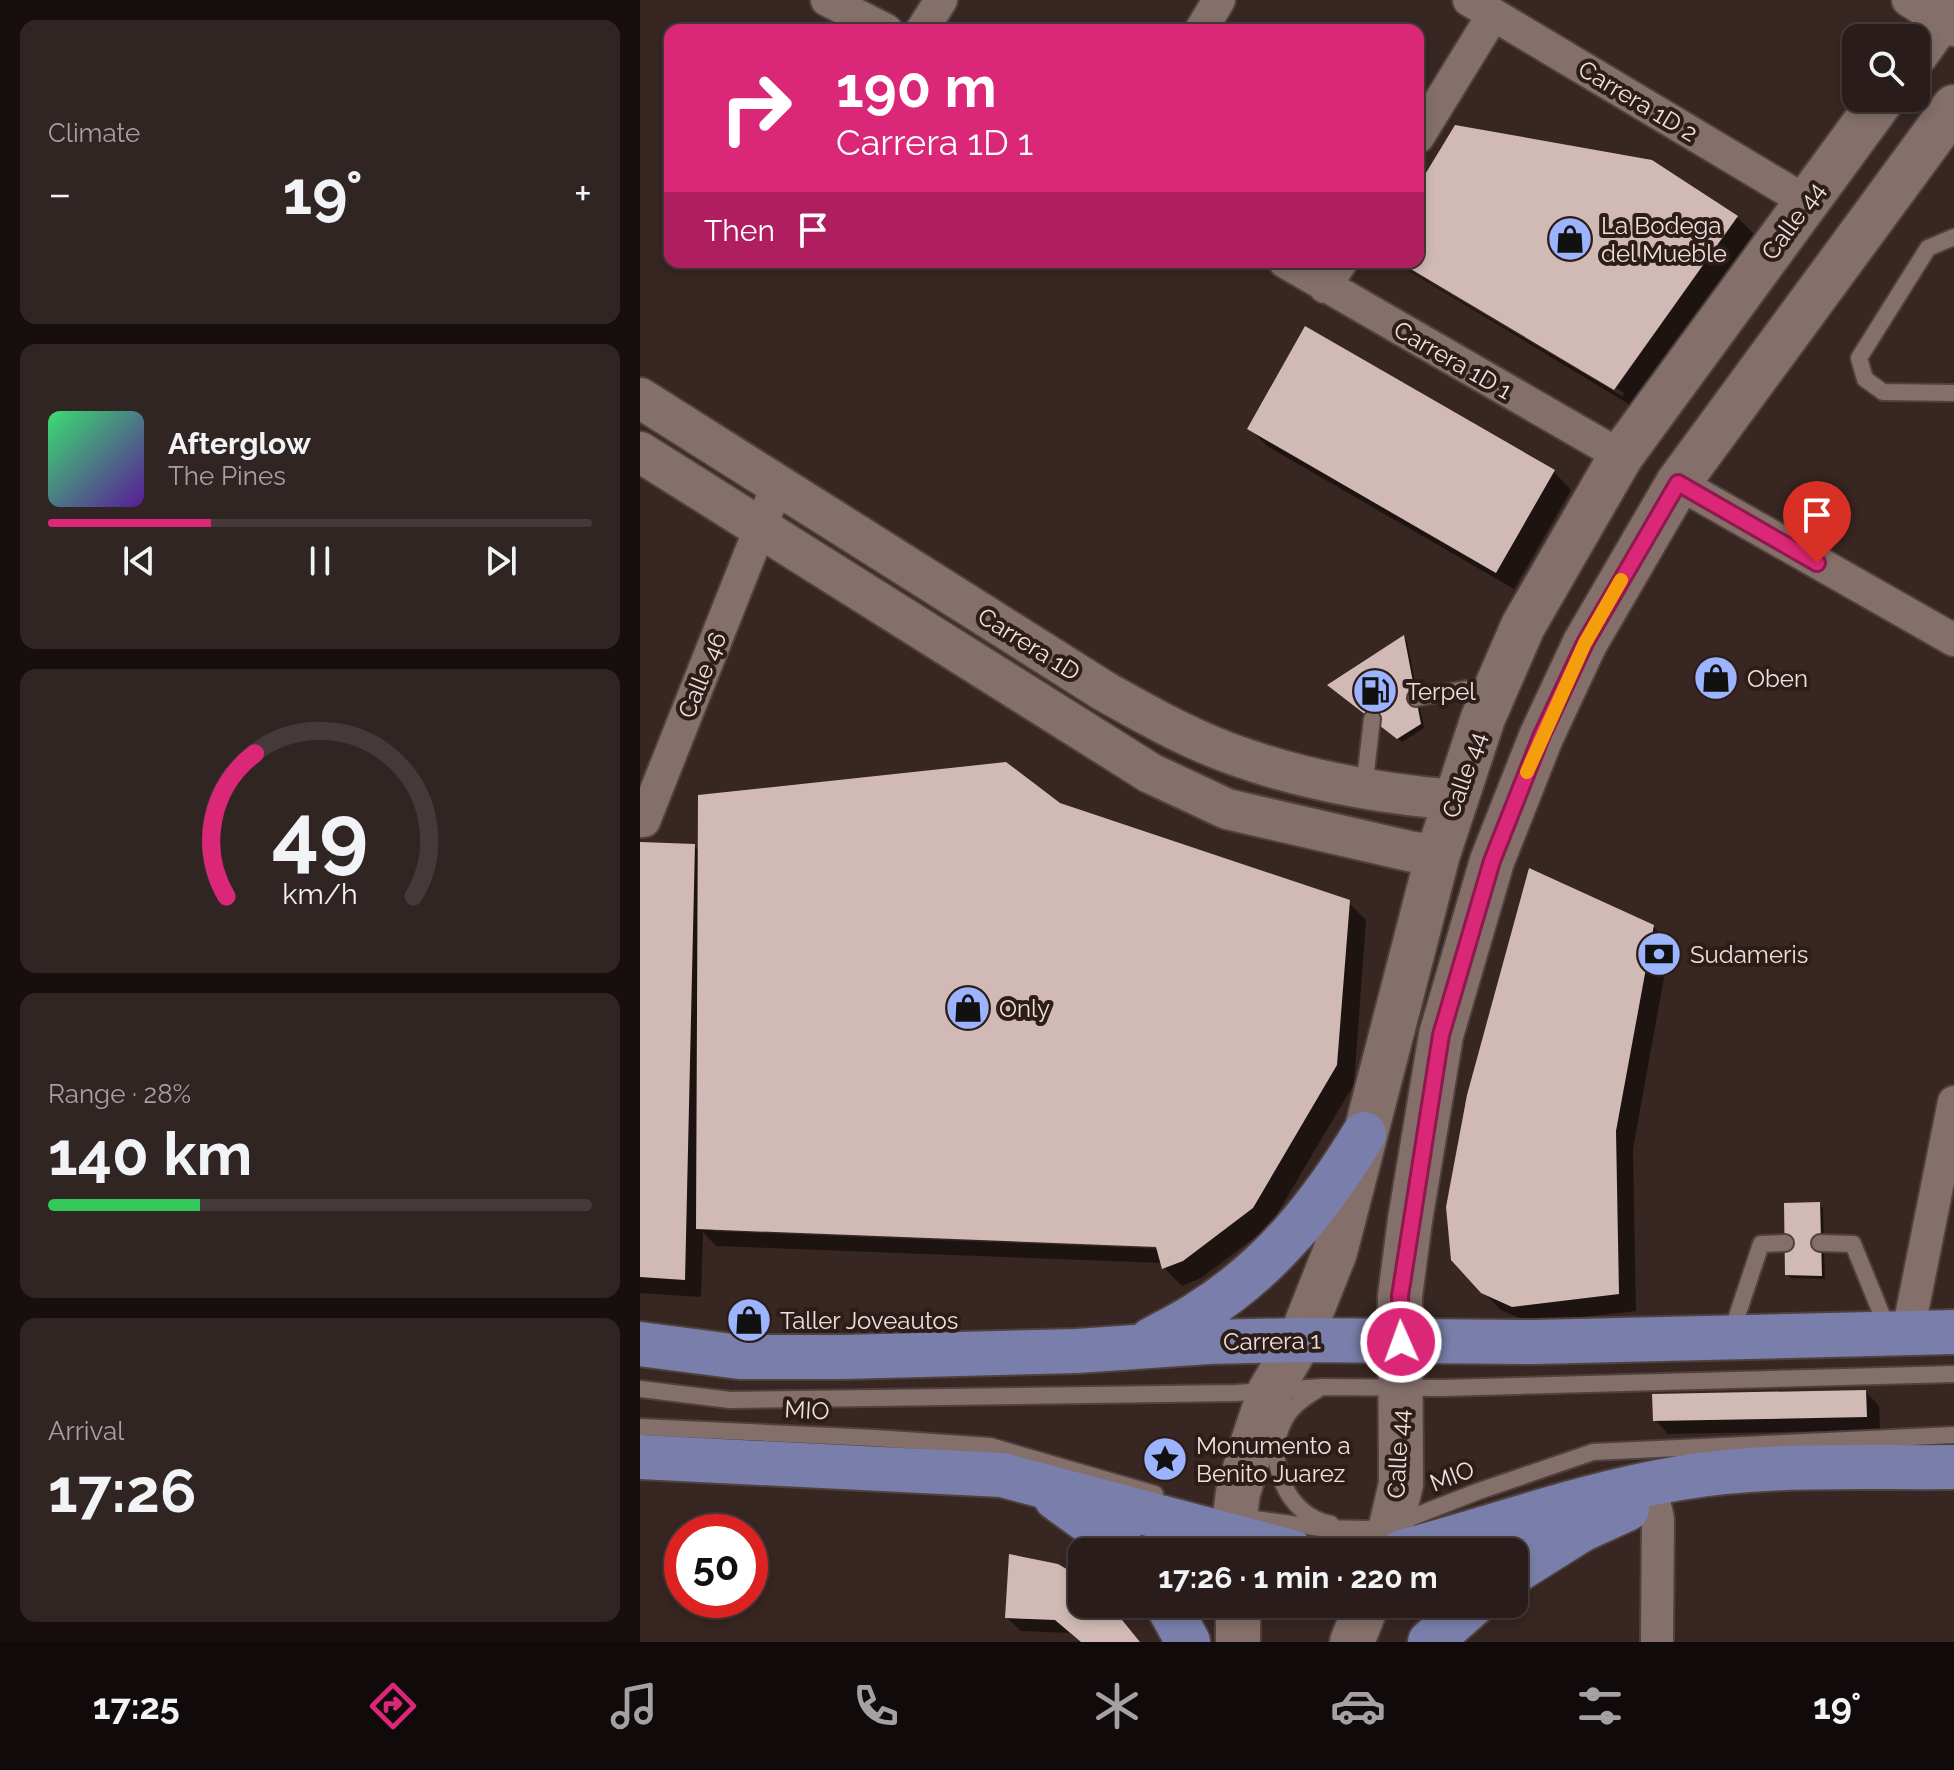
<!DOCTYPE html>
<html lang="en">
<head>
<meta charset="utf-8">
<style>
	body { margin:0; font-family:Raleway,sans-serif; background:#312523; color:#f1f3f6; height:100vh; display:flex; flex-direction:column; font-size:30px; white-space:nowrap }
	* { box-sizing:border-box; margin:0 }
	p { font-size:26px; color:#a5a1a2 }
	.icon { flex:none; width:44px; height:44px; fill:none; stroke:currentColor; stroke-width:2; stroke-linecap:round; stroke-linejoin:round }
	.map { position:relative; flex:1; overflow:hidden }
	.sheet { display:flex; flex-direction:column; gap:20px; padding:20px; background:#170f0e; width:640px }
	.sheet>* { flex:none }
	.top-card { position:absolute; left:24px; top:24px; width:760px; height:244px; border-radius:16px; box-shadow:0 4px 12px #0003,0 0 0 2px #453a39; background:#db2777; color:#fff; overflow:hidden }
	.tools { position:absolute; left:1202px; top:24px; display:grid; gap:16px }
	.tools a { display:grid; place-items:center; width:88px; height:88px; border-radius:16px; background:#291c1a; box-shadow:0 4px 12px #0003,0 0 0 2px #453a39; font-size:40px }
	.speed { position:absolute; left:24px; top:1514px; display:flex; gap:16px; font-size:40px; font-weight:700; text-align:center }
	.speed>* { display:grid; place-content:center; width:104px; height:104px; border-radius:50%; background:#291c1a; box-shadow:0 4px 12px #0003,0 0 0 2px #453a39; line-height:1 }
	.speed .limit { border:12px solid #d22; background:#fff; color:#111 }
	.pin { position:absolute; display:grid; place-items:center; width:68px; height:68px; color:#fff; margin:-82px -34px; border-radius:50% 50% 50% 0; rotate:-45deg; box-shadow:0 0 8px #0007 }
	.pin .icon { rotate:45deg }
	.me { position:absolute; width:88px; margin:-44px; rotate:358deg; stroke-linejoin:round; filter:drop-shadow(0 0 6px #0008) }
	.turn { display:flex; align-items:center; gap:28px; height:168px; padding:0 40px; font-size:36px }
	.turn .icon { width:104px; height:104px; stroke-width:2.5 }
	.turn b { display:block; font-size:56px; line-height:68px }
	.then { display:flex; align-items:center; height:76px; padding:0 40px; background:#0003; gap:16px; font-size:30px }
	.big { font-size:60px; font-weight:700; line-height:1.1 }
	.sheet .widget { flex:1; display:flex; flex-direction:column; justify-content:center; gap:12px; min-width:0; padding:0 28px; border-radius:16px; background:#312523 }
	.sheet .dial { align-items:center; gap:0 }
	.dial svg { height:208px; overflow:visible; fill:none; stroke:#453a39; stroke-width:7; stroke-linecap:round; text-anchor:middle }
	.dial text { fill:#f1f3f6; stroke:none }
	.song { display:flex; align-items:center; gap:24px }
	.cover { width:96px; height:96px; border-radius:12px; background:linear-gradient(135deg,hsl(140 70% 55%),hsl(270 70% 35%)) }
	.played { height:8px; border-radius:4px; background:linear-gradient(90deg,#db2777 30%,#453a39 30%) }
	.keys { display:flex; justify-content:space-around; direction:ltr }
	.heat { display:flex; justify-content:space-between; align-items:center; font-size:44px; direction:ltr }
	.charge { height:12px; border-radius:6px; background:linear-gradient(90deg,#34c759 28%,#453a39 0) }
	.trip { position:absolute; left:428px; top:1538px; width:460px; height:80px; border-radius:16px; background:#291c1a; box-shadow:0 4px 12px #0003,0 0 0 2px #453a39; font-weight:700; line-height:80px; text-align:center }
	.dock { display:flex; height:128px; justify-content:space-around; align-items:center; background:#100b0a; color:#a5a1a2 }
	.dock .icon { width:56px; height:56px }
	.dock .current { color:#db2777 }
	.dock b { font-size:36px; color:#f1f3f6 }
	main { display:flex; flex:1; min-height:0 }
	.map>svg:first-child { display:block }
	.shadow { fill:#0007; fill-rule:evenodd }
	.building { fill:#d1bab5 }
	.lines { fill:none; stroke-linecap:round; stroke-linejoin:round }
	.service-casing { stroke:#50413e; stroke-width:20 }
	.minor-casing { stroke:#50413e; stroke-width:36 }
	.tertiary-casing { stroke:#50413e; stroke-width:44 }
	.secondary-casing { stroke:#50413e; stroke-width:48 }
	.primary-casing { stroke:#50413e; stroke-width:48 }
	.service { stroke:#846f6a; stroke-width:16 }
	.minor { stroke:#846f6a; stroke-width:32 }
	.tertiary { stroke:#846f6a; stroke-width:40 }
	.secondary { stroke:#846f6a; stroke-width:44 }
	.primary { stroke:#797faa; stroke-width:44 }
	.route-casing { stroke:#8e194d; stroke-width:20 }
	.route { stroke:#db2777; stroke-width:14 }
	.slow { stroke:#f59e0b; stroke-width:14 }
	.labels { text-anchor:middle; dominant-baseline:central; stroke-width:8; stroke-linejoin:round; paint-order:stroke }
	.street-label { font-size:24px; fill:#ede1de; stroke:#2d1c18 }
	.poi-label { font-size:24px; fill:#ede1de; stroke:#2d1c18; text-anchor:start }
</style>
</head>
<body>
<main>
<section class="sheet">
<div class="widget"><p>Climate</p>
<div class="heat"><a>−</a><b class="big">19°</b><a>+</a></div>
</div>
<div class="widget">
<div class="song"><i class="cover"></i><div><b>Afterglow</b><p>The Pines</p></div></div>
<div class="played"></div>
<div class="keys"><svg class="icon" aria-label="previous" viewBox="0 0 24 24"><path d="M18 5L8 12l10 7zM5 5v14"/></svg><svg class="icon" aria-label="pause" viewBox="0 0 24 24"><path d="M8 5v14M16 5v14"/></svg><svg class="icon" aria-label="next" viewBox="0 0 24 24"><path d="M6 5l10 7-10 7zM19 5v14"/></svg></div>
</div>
<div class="widget dial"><svg viewBox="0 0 100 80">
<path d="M14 69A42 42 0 1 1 86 69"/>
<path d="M14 69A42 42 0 0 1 25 14" stroke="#db2777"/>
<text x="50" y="56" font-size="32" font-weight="700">49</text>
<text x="50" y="72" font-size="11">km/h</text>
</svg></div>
<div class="widget"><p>Range · 28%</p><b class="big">140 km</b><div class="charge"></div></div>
<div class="widget"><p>Arrival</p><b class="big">17:26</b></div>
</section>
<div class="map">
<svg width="1314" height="1642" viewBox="0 0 1314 1642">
	<rect width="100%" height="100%" fill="#372622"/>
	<path class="shadow" d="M778,190L1097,217L1115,235L992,406L754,262H759V264L982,396L984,393L763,262H778Z
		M609,428L914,472L931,490L874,589L627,446Z
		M763,637L767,641L784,728L762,742L693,688Z
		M419,805L708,902L726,920L714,1084L630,1226L561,1278L542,1286L524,1268L523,1263L76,1246L63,1232L61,1297L0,1293V844L54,846L60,852ZM73,1227L527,1245L526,1249L73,1231Z
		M1013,926L1030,944L993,1149L996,1311L891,1323L861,1310L842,1291Z
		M1179,1204L1183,1208L1185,1279L1151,1278L1147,1275Z
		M1226,1392L1239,1406L1240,1430L1028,1434L1015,1420Z
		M442,1581V1604H467L500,1642H443L430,1633L381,1631L367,1618Z"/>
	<path class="building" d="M815,125L1012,160L1098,216L974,390L759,262H778V186Z
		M665,326L915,470L856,573L607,429Z
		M764,635L781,724L757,739L687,685Z
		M366,762L420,803L710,900L697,1065L613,1208L543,1261L522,1269L516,1247L56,1229L58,795Z
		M0,842L55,844L45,1280L0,1277Z
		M889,868L1014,925L976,1131L979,1294L872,1307L841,1293L811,1260L806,1207L827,1095Z
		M1180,1202L1182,1276L1145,1275L1144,1203Z
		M1226,1390L1227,1417L1013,1421L1012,1394Z
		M369,1554L418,1564L442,1578V1604H469L500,1642H441L415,1620L365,1618Z"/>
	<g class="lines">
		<g class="service-casing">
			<path id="service" d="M1314,237L1288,248L1219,358L1225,379L1243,392L1314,393
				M776,698L853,684
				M724,789L732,719
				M1180,1243L1213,1244L1248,1330
				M1091,1334L1121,1244L1145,1243
				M0,1389L90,1400L596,1393L682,1387L802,1388L1314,1374
				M677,1390C664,1398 652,1406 645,1419C623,1458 646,1516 691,1524
				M0,1427L235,1438L350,1446L515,1494
				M607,1518L681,1528L728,1529L752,1525L839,1491L953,1452L1314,1435"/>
		</g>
		<g class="minor-casing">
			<path id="minor" d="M187,0L246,30
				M829,0L1167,202
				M1268,0L1314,30
				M282,30L301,0
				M561,30L579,0
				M778,137L853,15
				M645,262L981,456
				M685,287L701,262
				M1038,483L1314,640
				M0,821H4L137,486
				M1268,1332L1314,1102
				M1013,1496L1018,1519L1017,1642"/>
		</g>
		<g class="tertiary-casing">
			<path id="tertiary" d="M0,398L464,691C509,716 554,742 603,758C672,782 743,794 815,800
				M0,452L510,773L587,809L773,852L798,854"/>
		</g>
		<g class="secondary-casing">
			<path id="secondary" d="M1276,54L1314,1
				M596,1552L595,1515L598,1493L612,1445L630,1391L660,1340L695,1252L798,854L843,718L883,626L981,456L1243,98
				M745,1552L761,1484L760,1296L770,1220L801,1035L852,861L901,737L945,643L1038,483L1314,107
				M598,1604V1642
				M712,1642L727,1604"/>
		</g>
		<g class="primary-casing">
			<path id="primary" d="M511,1340C527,1331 544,1323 559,1313C631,1268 681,1205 724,1134
				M0,1344L100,1357H202L437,1351L568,1342L660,1340L894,1342L1314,1332
				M0,1457L362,1475L652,1552
				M416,1498L477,1542L486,1552
				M762,1552C855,1527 945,1494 1040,1478C1130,1463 1223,1468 1314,1467
				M874,1572L941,1530L987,1509
				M527,1604L548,1642
				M790,1642L833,1604"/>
		</g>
		<use href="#service" class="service"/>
		<use href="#minor" class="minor"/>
		<use href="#tertiary" class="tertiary"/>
		<use href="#secondary" class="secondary"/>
		<use href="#primary" class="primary"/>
	</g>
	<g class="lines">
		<g class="route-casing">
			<path id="route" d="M761,1342L760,1296L801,1035L852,861L901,737L945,643L1038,483L1177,563"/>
		</g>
		<use href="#route" class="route"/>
		<path class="slow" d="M887,772L945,643L981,580"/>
	</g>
	<defs>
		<g id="shop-disc" transform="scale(2.3)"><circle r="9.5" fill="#9cb4fd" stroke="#2d1c18"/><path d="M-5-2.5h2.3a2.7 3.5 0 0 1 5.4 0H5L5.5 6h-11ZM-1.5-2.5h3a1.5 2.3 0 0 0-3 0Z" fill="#111"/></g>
		<g id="fuel-disc" transform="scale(2.3)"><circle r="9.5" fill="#9cb4fd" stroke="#2d1c18"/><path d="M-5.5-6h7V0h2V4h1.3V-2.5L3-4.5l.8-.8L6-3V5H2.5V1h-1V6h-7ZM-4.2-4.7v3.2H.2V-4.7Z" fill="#111"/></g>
		<g id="bank-disc" transform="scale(2.3)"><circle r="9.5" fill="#9cb4fd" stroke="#2d1c18"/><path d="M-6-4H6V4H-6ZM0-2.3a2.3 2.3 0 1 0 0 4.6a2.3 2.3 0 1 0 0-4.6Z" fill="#111"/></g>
		<g id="sight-disc" transform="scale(2.3)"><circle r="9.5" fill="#9cb4fd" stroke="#2d1c18"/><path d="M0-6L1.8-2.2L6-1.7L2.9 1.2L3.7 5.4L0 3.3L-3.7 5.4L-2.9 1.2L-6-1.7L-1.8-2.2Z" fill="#111"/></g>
	</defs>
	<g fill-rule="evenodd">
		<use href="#shop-disc" x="930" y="239"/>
		<use href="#shop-disc" x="1076" y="678"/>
		<use href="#fuel-disc" x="735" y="691"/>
		<use href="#bank-disc" x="1019" y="954"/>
		<use href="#shop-disc" x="328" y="1008"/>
		<use href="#shop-disc" x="109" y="1320"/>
		<use href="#sight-disc" x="525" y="1459"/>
	</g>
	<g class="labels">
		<g class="street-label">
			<text transform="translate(998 101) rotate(31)">Carrera 1D 2</text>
			<text transform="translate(1153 221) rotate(-54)">Calle 44</text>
			<text transform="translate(813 360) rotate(30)">Carrera 1D 1</text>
			<text transform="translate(389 644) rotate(32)">Carrera 1D</text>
			<text transform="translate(62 675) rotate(-68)">Calle 46</text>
			<text transform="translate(824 775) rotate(-71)">Calle 44</text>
			<text transform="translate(632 1341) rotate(-1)">Carrera 1</text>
			<text transform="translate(167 1410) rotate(3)">MIO</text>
			<text transform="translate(758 1454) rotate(-87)">Calle 44</text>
			<text transform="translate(812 1476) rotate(-21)">MIO</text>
		</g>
		<g class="poi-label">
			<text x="961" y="225">La Bodega<tspan x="961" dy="28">del Mueble</tspan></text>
			<text x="1107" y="678">Oben</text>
			<text x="766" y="691">Terpel</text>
			<text x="1050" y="954">Sudameris</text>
			<text x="359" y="1008">Only</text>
			<text x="140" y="1320">Taller Joveautos</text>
			<text x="556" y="1445">Monumento a<tspan x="556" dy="28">Benito Juarez</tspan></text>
		</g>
	</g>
</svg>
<div class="tools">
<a><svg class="icon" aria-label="search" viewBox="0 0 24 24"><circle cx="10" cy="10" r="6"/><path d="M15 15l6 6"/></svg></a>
</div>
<div class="speed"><div class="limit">50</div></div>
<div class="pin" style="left:1177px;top:563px;background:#d93025"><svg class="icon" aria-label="arrive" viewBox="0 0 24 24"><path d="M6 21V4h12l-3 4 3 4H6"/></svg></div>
<svg class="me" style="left:761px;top:1342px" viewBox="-20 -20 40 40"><circle r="17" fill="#db2777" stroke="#fff" stroke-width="3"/><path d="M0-11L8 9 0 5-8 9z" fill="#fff"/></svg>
<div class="trip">17:26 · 1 min · 220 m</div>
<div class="top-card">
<div class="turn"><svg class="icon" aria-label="right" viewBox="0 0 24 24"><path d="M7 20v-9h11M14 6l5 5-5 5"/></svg><div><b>190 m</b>Carrera 1D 1</div></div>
<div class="then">Then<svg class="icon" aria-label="arrive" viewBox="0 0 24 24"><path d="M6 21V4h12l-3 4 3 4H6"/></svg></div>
</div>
</div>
</main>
<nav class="dock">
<b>17:25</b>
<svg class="icon current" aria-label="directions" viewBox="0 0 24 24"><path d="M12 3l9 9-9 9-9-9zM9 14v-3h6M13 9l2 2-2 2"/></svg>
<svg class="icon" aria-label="music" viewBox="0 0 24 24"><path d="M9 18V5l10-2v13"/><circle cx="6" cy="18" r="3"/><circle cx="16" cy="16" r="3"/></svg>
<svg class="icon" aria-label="phone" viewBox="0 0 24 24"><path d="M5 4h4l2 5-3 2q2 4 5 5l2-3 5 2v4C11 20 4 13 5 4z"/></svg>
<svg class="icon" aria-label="climate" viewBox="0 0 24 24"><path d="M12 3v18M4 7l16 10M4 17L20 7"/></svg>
<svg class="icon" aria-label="car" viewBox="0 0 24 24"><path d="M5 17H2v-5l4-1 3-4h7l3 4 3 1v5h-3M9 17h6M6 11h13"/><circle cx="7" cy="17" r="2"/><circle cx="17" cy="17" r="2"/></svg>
<svg class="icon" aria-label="filters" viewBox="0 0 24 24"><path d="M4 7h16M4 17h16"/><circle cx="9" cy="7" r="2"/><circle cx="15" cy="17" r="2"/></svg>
<b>19°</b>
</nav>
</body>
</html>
